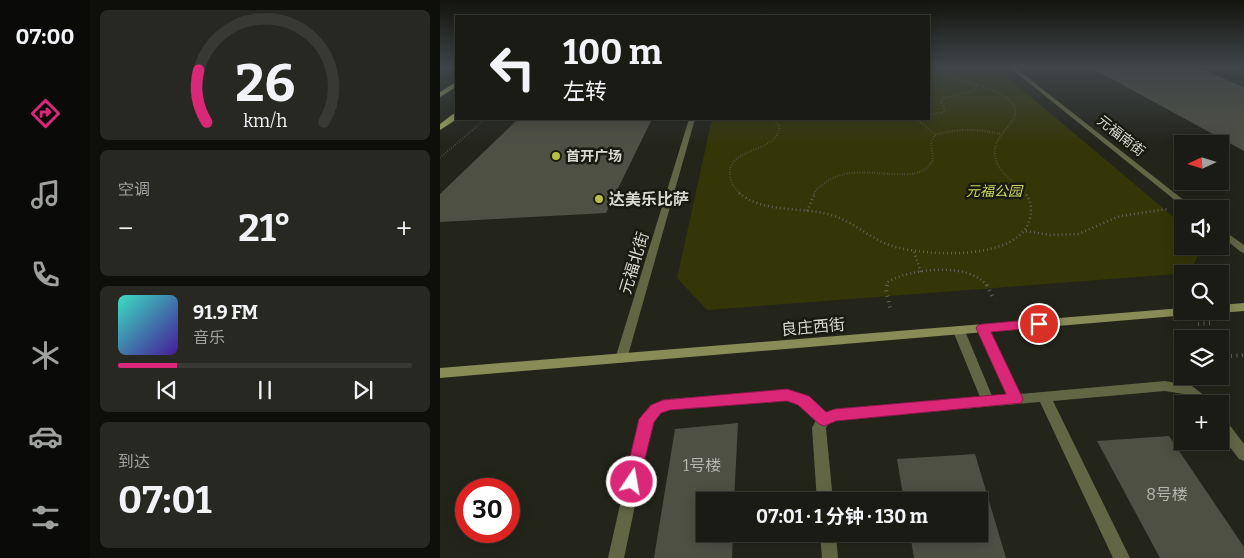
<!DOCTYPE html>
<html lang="zh">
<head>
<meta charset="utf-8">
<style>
	body { margin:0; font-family:Bitter,"Noto Sans SC",serif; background:#272822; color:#f1f3f6; height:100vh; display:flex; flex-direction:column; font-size:19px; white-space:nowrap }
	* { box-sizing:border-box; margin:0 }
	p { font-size:16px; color:#9fa1a0 }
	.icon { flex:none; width:28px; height:28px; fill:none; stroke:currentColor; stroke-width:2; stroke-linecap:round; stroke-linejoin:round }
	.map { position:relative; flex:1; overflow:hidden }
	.panel { display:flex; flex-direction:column; gap:10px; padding:10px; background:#0e0f0b; width:350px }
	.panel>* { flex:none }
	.hud { position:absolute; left:15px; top:15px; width:475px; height:105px; border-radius:0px; box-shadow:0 2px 12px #0003,0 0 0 1px #383934; background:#1a1b14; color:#f1f3f6; overflow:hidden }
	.needle { width:32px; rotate:266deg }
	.buttons { position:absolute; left:734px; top:135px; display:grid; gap:10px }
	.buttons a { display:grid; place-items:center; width:55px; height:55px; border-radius:0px; background:#1a1b14; box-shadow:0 2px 12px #0003,0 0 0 1px #383934; font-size:25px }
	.speed { position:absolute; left:15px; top:478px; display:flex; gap:10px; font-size:25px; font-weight:700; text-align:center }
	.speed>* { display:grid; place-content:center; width:65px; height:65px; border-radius:50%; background:#1a1b14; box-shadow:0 2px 12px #0003,0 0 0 1px #383934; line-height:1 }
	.speed .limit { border:8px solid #d22; background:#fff; color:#111 }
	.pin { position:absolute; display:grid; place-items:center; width:42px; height:42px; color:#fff; margin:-21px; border:2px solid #fff; border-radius:50%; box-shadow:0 1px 5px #0007 }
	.me { position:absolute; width:55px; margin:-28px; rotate:12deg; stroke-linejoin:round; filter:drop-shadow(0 0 4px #0008) }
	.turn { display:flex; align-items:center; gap:18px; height:105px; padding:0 25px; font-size:22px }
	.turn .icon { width:65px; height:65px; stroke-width:2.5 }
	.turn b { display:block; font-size:35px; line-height:42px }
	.big { font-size:38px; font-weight:700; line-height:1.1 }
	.panel .widget { flex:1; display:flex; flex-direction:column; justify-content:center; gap:8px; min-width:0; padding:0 18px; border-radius:8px; background:#272822 }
	.panel .dial { align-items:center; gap:0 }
	.dial svg { height:130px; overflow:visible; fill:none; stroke:#383934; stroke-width:7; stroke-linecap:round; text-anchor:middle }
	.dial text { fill:#f1f3f6; stroke:none }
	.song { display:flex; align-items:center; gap:15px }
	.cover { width:60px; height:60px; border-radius:8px; background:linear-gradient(135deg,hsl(170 70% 55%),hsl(260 70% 35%)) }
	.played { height:5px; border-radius:2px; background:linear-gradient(90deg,#db2777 20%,#383934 20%) }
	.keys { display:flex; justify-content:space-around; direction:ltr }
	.heat { display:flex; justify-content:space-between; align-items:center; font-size:28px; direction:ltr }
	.trip { position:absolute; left:256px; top:492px; width:292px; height:50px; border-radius:0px; background:#1a1b14; box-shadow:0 2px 12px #0003,0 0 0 1px #383934; font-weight:700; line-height:50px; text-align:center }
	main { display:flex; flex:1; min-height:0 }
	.dock { display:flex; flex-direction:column; width:90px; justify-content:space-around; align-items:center; background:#0a0b08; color:#9fa1a0 }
	.dock .icon { width:35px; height:35px }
	.dock .current { color:#db2777 }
	.dock b { font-size:22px; color:#f1f3f6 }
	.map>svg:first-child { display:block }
	.green { fill:#343608 }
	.building { fill:#4f5044 }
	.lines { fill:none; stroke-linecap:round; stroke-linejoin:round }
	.path-far2 { stroke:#63635a; stroke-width:2; stroke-dasharray:0.5 2; stroke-linecap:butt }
	.path-far1 { stroke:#63635a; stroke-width:2.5; stroke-dasharray:1 3; stroke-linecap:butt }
	.path { stroke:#63635a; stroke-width:4; stroke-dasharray:1 4.5; stroke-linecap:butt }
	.street { fill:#636645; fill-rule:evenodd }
	.secondary { fill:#888c56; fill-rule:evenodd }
	.primary { fill:#a4a962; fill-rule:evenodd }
	.route { fill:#db2777; stroke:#8e194d }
	.poi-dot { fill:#b9c046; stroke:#1a1b10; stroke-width:2 }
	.labels { text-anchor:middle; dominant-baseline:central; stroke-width:5; stroke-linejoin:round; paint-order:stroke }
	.far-street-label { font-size:14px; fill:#d9d9d2; stroke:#1a1b10 }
	.far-poi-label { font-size:14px; font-weight:bold; fill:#d9d9d2; stroke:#1a1b10; text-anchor:start }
	.far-park-label { font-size:14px; font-style:italic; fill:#cfd762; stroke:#1a1b10 }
	.poi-label { font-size:16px; font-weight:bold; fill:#d9d9d2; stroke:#1a1b10; text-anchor:start }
	.street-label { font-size:16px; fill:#d9d9d2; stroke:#1a1b10 }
	.near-number-label { font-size:16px; fill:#b6b7ae }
</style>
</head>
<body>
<main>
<nav class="dock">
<b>07:00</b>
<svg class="icon current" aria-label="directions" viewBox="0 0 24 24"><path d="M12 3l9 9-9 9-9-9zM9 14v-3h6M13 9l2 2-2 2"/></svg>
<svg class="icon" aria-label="music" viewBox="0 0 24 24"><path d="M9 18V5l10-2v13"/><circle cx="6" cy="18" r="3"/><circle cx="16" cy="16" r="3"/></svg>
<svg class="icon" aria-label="phone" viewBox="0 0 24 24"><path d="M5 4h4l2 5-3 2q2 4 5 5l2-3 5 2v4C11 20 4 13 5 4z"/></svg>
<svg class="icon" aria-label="climate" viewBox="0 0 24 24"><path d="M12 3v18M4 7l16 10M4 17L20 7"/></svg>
<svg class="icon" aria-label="car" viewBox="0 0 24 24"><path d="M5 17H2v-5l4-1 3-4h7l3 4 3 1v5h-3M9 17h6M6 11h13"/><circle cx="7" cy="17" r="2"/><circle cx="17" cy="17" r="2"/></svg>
<svg class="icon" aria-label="filters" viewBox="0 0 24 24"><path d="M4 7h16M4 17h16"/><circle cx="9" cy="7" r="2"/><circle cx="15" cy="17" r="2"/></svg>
</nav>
<section class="panel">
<div class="widget dial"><svg viewBox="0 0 100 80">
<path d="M14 69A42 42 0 1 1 86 69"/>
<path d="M14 69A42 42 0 0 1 9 37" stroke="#db2777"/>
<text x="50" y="56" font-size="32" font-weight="700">26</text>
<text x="50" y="72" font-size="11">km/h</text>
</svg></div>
<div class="widget"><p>空调</p>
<div class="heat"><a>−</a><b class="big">21°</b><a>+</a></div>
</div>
<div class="widget">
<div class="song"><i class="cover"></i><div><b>91.9 FM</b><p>音乐</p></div></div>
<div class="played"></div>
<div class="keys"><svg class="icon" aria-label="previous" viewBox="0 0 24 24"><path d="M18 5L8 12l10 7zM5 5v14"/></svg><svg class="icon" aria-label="pause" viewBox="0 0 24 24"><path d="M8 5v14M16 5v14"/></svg><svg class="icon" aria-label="next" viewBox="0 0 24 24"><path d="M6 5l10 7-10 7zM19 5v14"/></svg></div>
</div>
<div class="widget"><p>到达</p><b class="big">07:01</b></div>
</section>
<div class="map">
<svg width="804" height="558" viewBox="0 0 804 558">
	<rect width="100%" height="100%" fill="#23241a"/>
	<path class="green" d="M489,66H554L742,224V246H762L750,273L267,310L237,278L272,119H489Z"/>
	<path class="building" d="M648,66H754L804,87V151Z
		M78,119H212L166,213L0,222V194Z
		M298,423L294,501H265V534H293L292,558H214L235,429Z
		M729,436L804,547V558H720L657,441Z
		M535,454L566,558H474L470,534H540V501H464L457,459Z"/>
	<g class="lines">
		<path class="path-far2" d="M489,69C505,77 522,81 540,86C547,88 555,90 561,94C600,119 546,129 556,160C560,175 577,183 586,194
			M489,115L505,112C505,107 501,105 501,100L504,98L530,92L538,85
			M471,119L482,123L495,135
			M0,158L45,119
			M301,194C295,189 290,182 290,174C288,153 320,151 333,140C337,136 338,133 340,127L333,119
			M374,194C376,189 380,186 385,183C413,160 464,184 485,169C488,167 491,163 493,160L491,142L495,135C517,128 538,129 561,134"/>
		<path class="path-far1" d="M299,193C325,214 361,206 391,215C413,221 430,239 452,246C485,256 580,262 590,218C592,208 591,201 585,193
			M367,211L375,193
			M586,231L610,235L638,234L680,216L728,209
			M474,252L481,272
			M447,286L448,282C470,268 531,262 547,286"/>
		<path class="path" d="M447,285L446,290L450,308
			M547,285L554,300
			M758,324L771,323
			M780,357L804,355"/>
		<path class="street" d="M568,66H573L755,209H746Z
			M249,119H255L187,359L185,362L181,363L177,362L175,359Z
			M780,228L804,245V253L801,252L780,235Z
			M543,324L547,325L549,328L580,394L725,381L752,386L770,400L771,404H755L744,394L725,391L613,401L690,558H673L600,402L395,420L389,423L386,428L393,501H377L372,428L376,420L360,404L347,400L229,409L221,413L212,425L184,558H168L198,425C203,410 213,404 228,399L347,390L369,396L386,413L395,409L540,397L513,331L515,328H523L525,331L552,396L568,395L537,328L539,325Z
			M780,417L785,419L804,444V461L799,459L780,434Z
			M380,534H396L398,558H382Z"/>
		<path class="secondary" d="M804,303V311L780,313L776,311H780V305Z
			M742,308V311H753L748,315L0,378V368Z"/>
		<path class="primary" d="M16,82V87L0,97V92Z
			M13,114H16L17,119L0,130V124Z"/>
	</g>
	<linearGradient id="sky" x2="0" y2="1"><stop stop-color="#13140e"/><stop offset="0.46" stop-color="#3f4549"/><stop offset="1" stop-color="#3f4549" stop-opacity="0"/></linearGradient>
	<rect width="804" height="145" fill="url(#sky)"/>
	<path class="route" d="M599,319L605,324L603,327L551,332L583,399L581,403L396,421L384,426L379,424L358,405L347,401L230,410L221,413L214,422L198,487L192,490L186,487L184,482L199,419L211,405L223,400L347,389L369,396L386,412L395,409L566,394L536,328L538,325L543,324Z"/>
	<g class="poi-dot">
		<circle cx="116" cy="156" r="5"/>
		<circle cx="159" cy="199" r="5"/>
	</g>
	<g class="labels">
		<g class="far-street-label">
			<text transform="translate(681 136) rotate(38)">元福南街</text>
		</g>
		<g class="far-poi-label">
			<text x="126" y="156">首开广场</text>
		</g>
		<g class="far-park-label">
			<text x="554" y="191">元福公园</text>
		</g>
		<g class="poi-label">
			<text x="169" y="199">达美乐比萨</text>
		</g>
		<g class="street-label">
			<text transform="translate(194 263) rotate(-73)">元福北街</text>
			<text transform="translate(373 327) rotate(-5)">良庄西街</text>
		</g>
		<g class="near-number-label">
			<text x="262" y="465">1号楼</text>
			<text x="727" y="494">8号楼</text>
		</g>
	</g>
</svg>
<div class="buttons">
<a><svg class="needle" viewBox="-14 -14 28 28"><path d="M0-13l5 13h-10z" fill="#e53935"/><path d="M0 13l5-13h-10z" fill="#9fa1a0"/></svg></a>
<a><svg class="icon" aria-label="sound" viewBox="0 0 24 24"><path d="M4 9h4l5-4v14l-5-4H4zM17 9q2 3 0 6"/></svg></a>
<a><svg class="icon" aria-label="search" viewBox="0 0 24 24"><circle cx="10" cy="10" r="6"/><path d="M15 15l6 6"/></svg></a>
<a><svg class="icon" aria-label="layers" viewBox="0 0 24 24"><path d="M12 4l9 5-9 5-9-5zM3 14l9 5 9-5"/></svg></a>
<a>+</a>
</div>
<div class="speed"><div class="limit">30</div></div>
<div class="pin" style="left:599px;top:324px;background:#d93025"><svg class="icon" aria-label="arrive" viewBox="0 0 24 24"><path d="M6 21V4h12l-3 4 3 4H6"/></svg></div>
<svg class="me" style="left:192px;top:482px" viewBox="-20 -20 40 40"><circle r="17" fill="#db2777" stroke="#fff" stroke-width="3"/><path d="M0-11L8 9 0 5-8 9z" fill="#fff"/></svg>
<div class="trip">07:01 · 1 分钟 · 130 m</div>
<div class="hud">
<div class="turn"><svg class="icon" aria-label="left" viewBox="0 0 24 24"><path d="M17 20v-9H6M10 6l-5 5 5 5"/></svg><div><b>100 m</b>左转</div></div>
</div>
</div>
</main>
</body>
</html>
